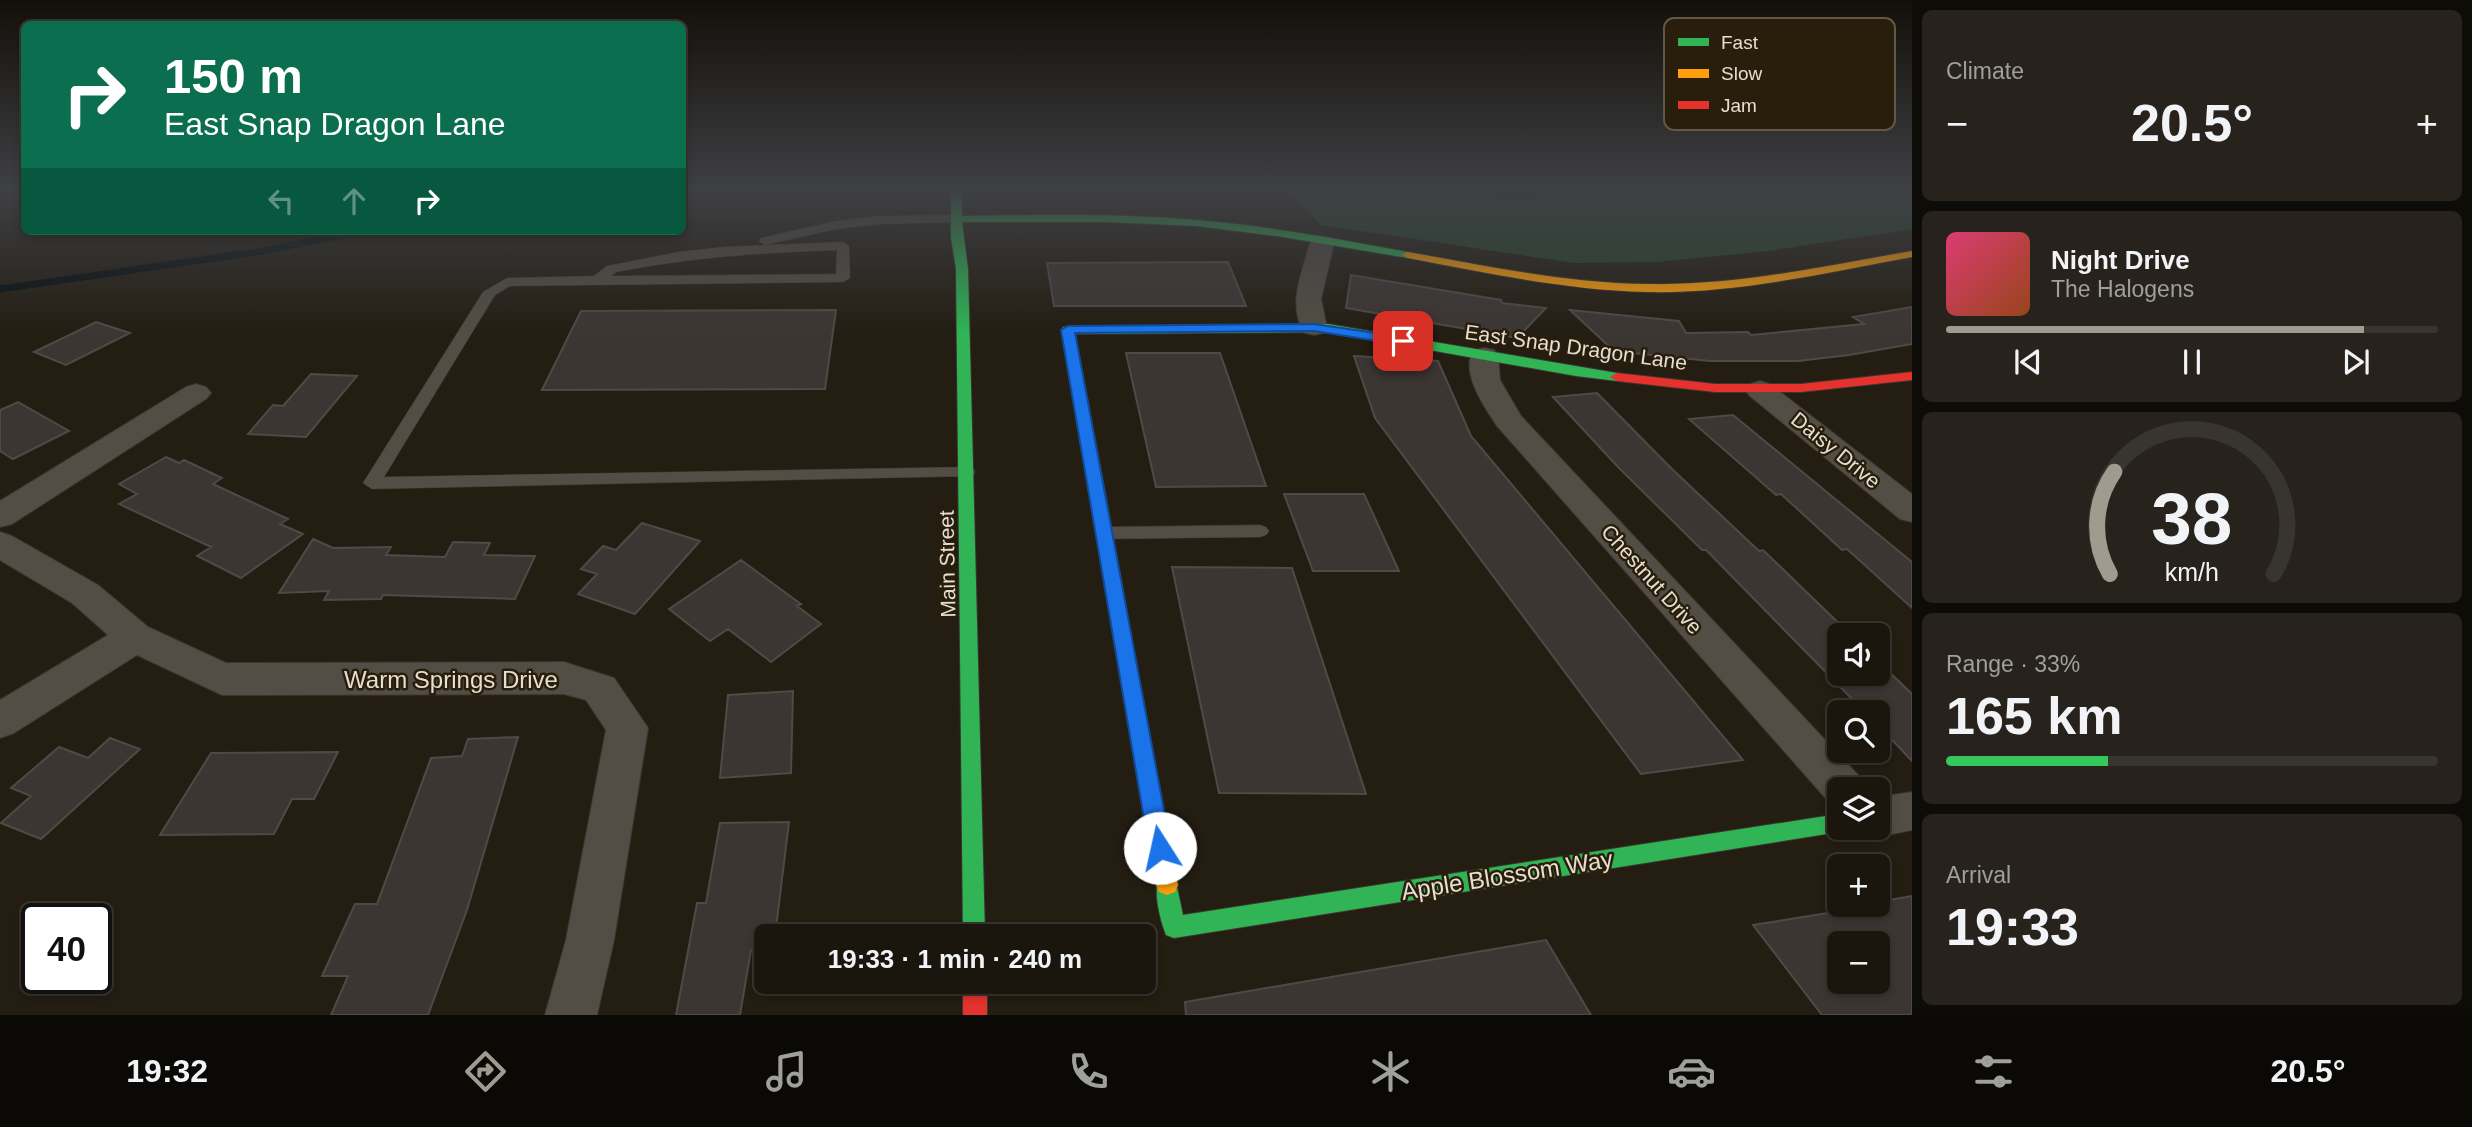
<!DOCTYPE html>
<html lang="en">
<head>
<meta charset="utf-8">
<style>
	body { margin:0; font-family:Helvetica,sans-serif; background:#27231c; color:#f1f3f6; height:100vh; display:flex; flex-direction:column; font-size:26px; white-space:nowrap }
	* { box-sizing:border-box; margin:0 }
	p { font-size:23px; color:#9f9f9e }
	.icon { flex:none; width:38px; height:38px; fill:none; stroke:currentColor; stroke-width:2; stroke-linecap:round; stroke-linejoin:round }
	.map { position:relative; flex:1; overflow:hidden }
	.panel { display:flex; flex-direction:column; gap:10px; padding:10px; background:#0e0c08; width:560px }
	.panel>* { flex:none }
	.hud { position:absolute; left:21px; top:21px; width:665px; height:214px; border-radius:10px; box-shadow:0 4px 10px #0003,0 0 0 2px #38352e; background:#0b6e4f; color:#fff; overflow:hidden }
	.tools { position:absolute; left:1827px; top:623px; display:grid; gap:14px }
	.tools a { display:grid; place-items:center; width:63px; height:63px; border-radius:10px; background:#1a160e; box-shadow:0 4px 10px #0003,0 0 0 2px #38352e; font-size:35px }
	.speed { position:absolute; left:21px; top:903px; display:flex; gap:14px; font-size:35px; font-weight:700; text-align:center }
	.speed>* { display:grid; place-content:center; width:91px; height:91px; border-radius:50%; background:#1a160e; box-shadow:0 4px 10px #0003,0 0 0 2px #38352e; line-height:1 }
	.speed .limit { border:4px solid #111; border-radius:10px; background:#fff; color:#111 }
	.pin { position:absolute; display:grid; place-items:center; width:60px; height:60px; color:#fff; margin:-30px; border-radius:14px; box-shadow:0 4px 10px #0006 }
	.me { position:absolute; width:77px; margin:-38px; rotate:350deg; stroke-linejoin:round; filter:drop-shadow(0 0 5px #0008) }
	.turn { display:flex; align-items:center; gap:24px; height:147px; padding:0 28px; font-size:32px }
	.turn .icon { width:91px; height:91px; stroke-width:2.5 }
	.turn b { display:block; font-size:49px; line-height:60px }
	.lanes { display:flex; align-items:center; height:66px; padding:0 28px; background:#0003; justify-content:center; gap:35px; direction:ltr }
	.lanes .off { opacity:.35 }
	.big { font-size:52px; font-weight:700; line-height:1.1 }
	.panel .tile { flex:1; display:flex; flex-direction:column; justify-content:center; gap:10px; min-width:0; padding:0 24px; border-radius:10px; background:#27231c }
	.panel .dial { align-items:center; gap:0 }
	.dial svg { height:182px; overflow:visible; fill:none; stroke:#38352e; stroke-width:7; stroke-linecap:round; text-anchor:middle }
	.dial text { fill:#f1f3f6; stroke:none }
	.song { display:flex; align-items:center; gap:21px }
	.cover { width:84px; height:84px; border-radius:10px; background:linear-gradient(135deg,hsl(340 70% 55%),hsl(20 70% 35%)) }
	.played { height:7px; border-radius:4px; background:linear-gradient(90deg,#a19a8f 85%,#38352e 85%) }
	.keys { display:flex; justify-content:space-around; direction:ltr }
	.heat { display:flex; justify-content:space-between; align-items:center; font-size:38px; direction:ltr }
	.charge { height:10px; border-radius:5px; background:linear-gradient(90deg,#34c759 33%,#38352e 0) }
	.trip { position:absolute; left:754px; top:924px; width:402px; height:70px; border-radius:10px; background:#1a160e; box-shadow:0 4px 10px #0003,0 0 0 2px #38352e; font-weight:700; line-height:70px; text-align:center }
	.tabs { display:flex; height:112px; justify-content:space-around; align-items:center; background:#0a0906; color:#9f9f9e }
	.tabs .icon { width:49px; height:49px }
	.tabs .current { color:#a19a8f }
	.tabs b { font-size:32px; color:#f1f3f6 }
	main { display:flex; flex:1; min-height:0 }
	.map>svg:first-child { display:block }
</style>
</head>
<body>
<main>
<div class="map">
<svg width="1912" height="1015" viewBox="0 0 1912 1015">
	<rect width="100%" height="100%" fill="#231d12"/>
	<path fill="#26432b" d="M1288,192H1912V229L1768,251L1657,262L1574,263L1321,225Z"/>
	<g fill="none" stroke-linecap="round" stroke-linejoin="round">
		<path stroke="#030e10" stroke-width="7" d="M1486,192L1505,196L1585,192
			M0,289L263,251L360,231"/>
	</g>
	<path fill="#3c3633" stroke="#504947" stroke-width="2" fill-rule="evenodd" d="M1228,262L1246,306H1054L1047,263Z
		M1351,275L1501,300L1502,303L1546,308L1517,338L1346,308Z
		M1912,307V344L1849,355L1798,361H1710L1614,351L1570,310L1679,321L1686,333L1748,332L1751,335L1864,324L1853,317Z
		M836,310L825,389L542,390L581,311Z
		M96,322L130,333L66,365L34,352Z
		M1126,353H1220L1266,486L1156,487Z
		M1354,356L1438,361L1471,436L1743,760L1641,774L1375,418Z
		M311,374L357,376L306,437L248,434L273,405L283,406Z
		M1597,393L1671,468L1759,551L1763,550L1851,635H1839V674H1878V661L1912,694V761L1878,725V712H1865L1852,699L1706,550H1702L1618,467L1553,397Z
		M18,402L69,431L13,459L0,451V410Z
		M1733,415L1912,562V608L1847,549L1842,550L1781,494L1776,495L1689,419Z
		M166,457L179,463L184,460L222,478L213,484L288,519L280,524L303,534L241,578L197,556L211,547L119,504L137,494L119,484Z
		M1284,494H1364L1399,571H1313Z
		M642,523L700,541L635,614L578,594L597,574L581,569L603,546L616,550Z
		M313,539L333,548L391,547L386,555L445,557L453,542L490,543L484,555L535,556L515,599L383,595L381,599L324,600L329,591L279,593Z
		M741,560L801,604L797,606L821,624L771,662L728,629L710,641L669,609Z
		M1172,567L1292,568L1366,794L1219,793Z
		M793,691L791,773L720,778L728,695Z
		M518,737L467,910L428,1015H331L348,976H322L355,904H377L431,758L462,756L468,739Z
		M110,738L140,749L41,839L1,823L31,796L11,788L59,747L88,758Z
		M338,752L314,799H292L274,834L160,835L211,753Z
		M789,822L775,936H766V949L751,950L740,1015H676L697,903H706L720,823Z
		M1912,896V1015H1822L1753,925L1878,905V902ZM1839,943H1878V982H1839Z
		M1546,940L1591,1015H1186L1185,1002Z"/>
	<g fill="none" stroke-linecap="round" stroke-linejoin="round">
		<defs>
			<path id="lane" d="M956,215L960,216V222L879,224L836,229L765,245L759,241L761,238L836,221L879,216Z
				M843,242L849,246L850,278L843,282L510,286L495,295L384,477L967,467L973,468L975,472L973,476L372,489L363,483L483,292L507,278L594,276L607,266L678,252L723,247ZM837,250L836,274L611,276L616,272C693,257 759,253 837,250Z
				M1260,525L1266,527L1269,531L1266,535L1260,537L1104,539L1098,537L1095,533L1098,529L1104,527Z"/>
			<path id="street" d="M1322,236L1330,238L1334,243L1321,299L1327,327L1323,333L1314,335L1305,333C1286,306 1303,271 1310,243L1314,238Z
				M1484,348L1494,350L1498,356L1500,380L1521,416L1859,776L1865,789H1839V806L1829,802L1497,426C1485,408 1459,371 1474,350Z
				M1760,381L1770,384L1912,494V522L1900,519L1750,396L1745,390L1750,384Z
				M196,384L206,387L211,393L206,399L12,524L0,527V501L186,387Z
				M0,532L12,536L98,585L148,627L226,663L564,662L614,678L648,728L614,940L597,1015H545L566,940L606,730L586,700L564,694L222,695L137,655L14,733L0,738V700L108,635L72,603L0,560Z
				M1912,792V830L1878,837L1862,831L1861,828H1878V797Z"/>
			<path id="fast" d="M951,192H961L962,216C1040,215 1119,213 1197,220C1268,226 1338,239 1408,252L1414,255L1408,258L1277,236L1197,226L1106,222H962L968,269L985,936H963L956,269L951,238Z
				M1328,324L1617,373L1624,377L1617,381L1576,376L1328,332L1075,334L1107,503L1099,508L1093,507L1062,330L1063,327Z
				M1839,814V828H1847L1839,832L1174,938L1166,935C1160,920 1153,892 1159,878L1167,875L1175,878L1183,915Z"/>
			<path id="slow" d="M1912,251V257C1824,273 1736,294 1647,292C1566,290 1487,273 1408,258L1402,255L1408,252C1487,266 1566,283 1647,284C1736,286 1824,266 1912,251Z
				M1126,651L1132,653L1135,658L1178,885L1175,892L1167,895L1159,892L1156,885L1117,658L1120,653Z"/>
			<path id="jam" d="M1912,372V380L1801,392H1715L1617,381L1610,377L1617,373L1715,384H1801Z
				M1099,498L1107,503L1135,658L1132,663L1126,665L1120,663L1117,658L1091,503Z
				M963,982H987V1015H963Z"/>
		</defs>
		<use href="#lane" stroke="#3b362f" stroke-width="1"/>
		<use href="#street" stroke="#3b362f" stroke-width="2"/>
		<use href="#fast" stroke="#3b362f" stroke-width="2"/>
		<use href="#slow" stroke="#3b362f" stroke-width="2"/>
		<use href="#jam" stroke="#3b362f" stroke-width="2"/>
		<use href="#lane" fill="#524e45" fill-rule="evenodd"/>
		<use href="#street" fill="#524e45" fill-rule="evenodd"/>
		<use href="#fast" fill="#30b455" fill-rule="evenodd"/>
		<use href="#slow" fill="#ff9f0a" fill-rule="evenodd"/>
		<use href="#jam" fill="#e5322d" fill-rule="evenodd"/>
	</g>
	<linearGradient id="sky" x2="0" y2="1"><stop stop-color="#13100a"/><stop offset="0.57" stop-color="#3f4044"/><stop offset="1" stop-color="#3f4044" stop-opacity="0"/></linearGradient>
	<rect width="1912" height="334" fill="url(#sky)"/>
	<path fill="#1a73e8" stroke="#114b97" stroke-width="2" d="M1314,324L1403,337L1410,341L1403,345L1314,331L1075,333L1171,848L1168,855L1160,858L1152,855L1149,848L1061,330L1068,326Z"/>
	<g text-anchor="middle" dominant-baseline="central" stroke-width="5" stroke-linejoin="round" paint-order="stroke">
		<g font-size="21" fill="#e5ded2" stroke="#291e0c">
			<text transform="translate(1576 347) rotate(8)">East Snap Dragon Lane</text>
			<text transform="translate(1836 450) rotate(39)">Daisy Drive</text>
			<text transform="translate(947 564) rotate(-91)">Main Street</text>
			<text transform="translate(1652 579) rotate(48)">Chestnut Drive</text>
		</g>
		<g font-size="24" fill="#e5ded2" stroke="#291e0c">
			<text x="451" y="679">Warm Springs Drive</text>
			<text transform="translate(1507 875) rotate(-9)">Apple Blossom Way</text>
		</g>
	</g>
	<rect x="1664" y="18" width="231" height="112" rx="10" fill="#291e0c" stroke="#615847" stroke-width="2"/>
	<rect x="1678" y="38" width="31" height="8" fill="#30b455"/>
	<rect x="1678" y="69" width="31" height="9" fill="#ff9f0a"/>
	<rect x="1678" y="101" width="31" height="8" fill="#e5322d"/>
	<g font-size="19" fill="#e5ded2">
		<text x="1721" y="49">Fast</text>
		<text x="1721" y="80">Slow</text>
		<text x="1721" y="112">Jam</text>
	</g>
</svg>
<div class="tools">
<a><svg class="icon" aria-label="sound" viewBox="0 0 24 24"><path d="M4 9h4l5-4v14l-5-4H4zM17 9q2 3 0 6"/></svg></a>
<a><svg class="icon" aria-label="search" viewBox="0 0 24 24"><circle cx="10" cy="10" r="6"/><path d="M15 15l6 6"/></svg></a>
<a><svg class="icon" aria-label="layers" viewBox="0 0 24 24"><path d="M12 4l9 5-9 5-9-5zM3 14l9 5 9-5"/></svg></a>
<a>+</a>
<a>−</a>
</div>
<div class="speed"><div class="limit">40</div></div>
<div class="pin" style="left:1403px;top:341px;background:#d93025"><svg class="icon" aria-label="arrive" viewBox="0 0 24 24"><path d="M6 21V4h12l-3 4 3 4H6"/></svg></div>
<svg class="me" style="left:1160px;top:848px" viewBox="-20 -20 40 40"><circle r="19" fill="#fff"/><path d="M0-13L10 11 0 6-10 11z" fill="#1a73e8"/></svg>
<div class="trip">19:33 · 1 min · 240 m</div>
<div class="hud">
<div class="turn"><svg class="icon" aria-label="right" viewBox="0 0 24 24"><path d="M7 20v-9h11M14 6l5 5-5 5"/></svg><div><b>150 m</b>East Snap Dragon Lane</div></div>
<div class="lanes"><svg class="icon off" aria-label="left" viewBox="0 0 24 24"><path d="M17 20v-9H6M10 6l-5 5 5 5"/></svg><svg class="icon off" aria-label="ahead" viewBox="0 0 24 24"><path d="M12 20V5M6 11l6-6 6 6"/></svg><svg class="icon" aria-label="right" viewBox="0 0 24 24"><path d="M7 20v-9h11M14 6l5 5-5 5"/></svg></div>
</div>
</div>
<section class="panel">
<div class="tile"><p>Climate</p>
<div class="heat"><a>−</a><b class="big">20.5°</b><a>+</a></div>
</div>
<div class="tile">
<div class="song"><i class="cover"></i><div><b>Night Drive</b><p>The Halogens</p></div></div>
<div class="played"></div>
<div class="keys"><svg class="icon" aria-label="previous" viewBox="0 0 24 24"><path d="M18 5L8 12l10 7zM5 5v14"/></svg><svg class="icon" aria-label="pause" viewBox="0 0 24 24"><path d="M8 5v14M16 5v14"/></svg><svg class="icon" aria-label="next" viewBox="0 0 24 24"><path d="M6 5l10 7-10 7zM19 5v14"/></svg></div>
</div>
<div class="tile dial"><svg viewBox="0 0 100 80">
<path d="M14 69A42 42 0 1 1 86 69"/>
<path d="M14 69A42 42 0 0 1 16 24" stroke="#a19a8f"/>
<text x="50" y="56" font-size="32" font-weight="700">38</text>
<text x="50" y="72" font-size="11">km/h</text>
</svg></div>
<div class="tile"><p>Range · 33%</p><b class="big">165 km</b><div class="charge"></div></div>
<div class="tile"><p>Arrival</p><b class="big">19:33</b></div>
</section>
</main>
<nav class="tabs">
<b>19:32</b>
<svg class="icon current" aria-label="directions" viewBox="0 0 24 24"><path d="M12 3l9 9-9 9-9-9zM9 14v-3h6M13 9l2 2-2 2"/></svg>
<svg class="icon" aria-label="music" viewBox="0 0 24 24"><path d="M9 18V5l10-2v13"/><circle cx="6" cy="18" r="3"/><circle cx="16" cy="16" r="3"/></svg>
<svg class="icon" aria-label="phone" viewBox="0 0 24 24"><path d="M5 4h4l2 5-3 2q2 4 5 5l2-3 5 2v4C11 20 4 13 5 4z"/></svg>
<svg class="icon" aria-label="climate" viewBox="0 0 24 24"><path d="M12 3v18M4 7l16 10M4 17L20 7"/></svg>
<svg class="icon" aria-label="car" viewBox="0 0 24 24"><path d="M5 17H2v-5l4-1 3-4h7l3 4 3 1v5h-3M9 17h6M6 11h13"/><circle cx="7" cy="17" r="2"/><circle cx="17" cy="17" r="2"/></svg>
<svg class="icon" aria-label="filters" viewBox="0 0 24 24"><path d="M4 7h16M4 17h16"/><circle cx="9" cy="7" r="2"/><circle cx="15" cy="17" r="2"/></svg>
<b>20.5°</b>
</nav>
</body>
</html>
